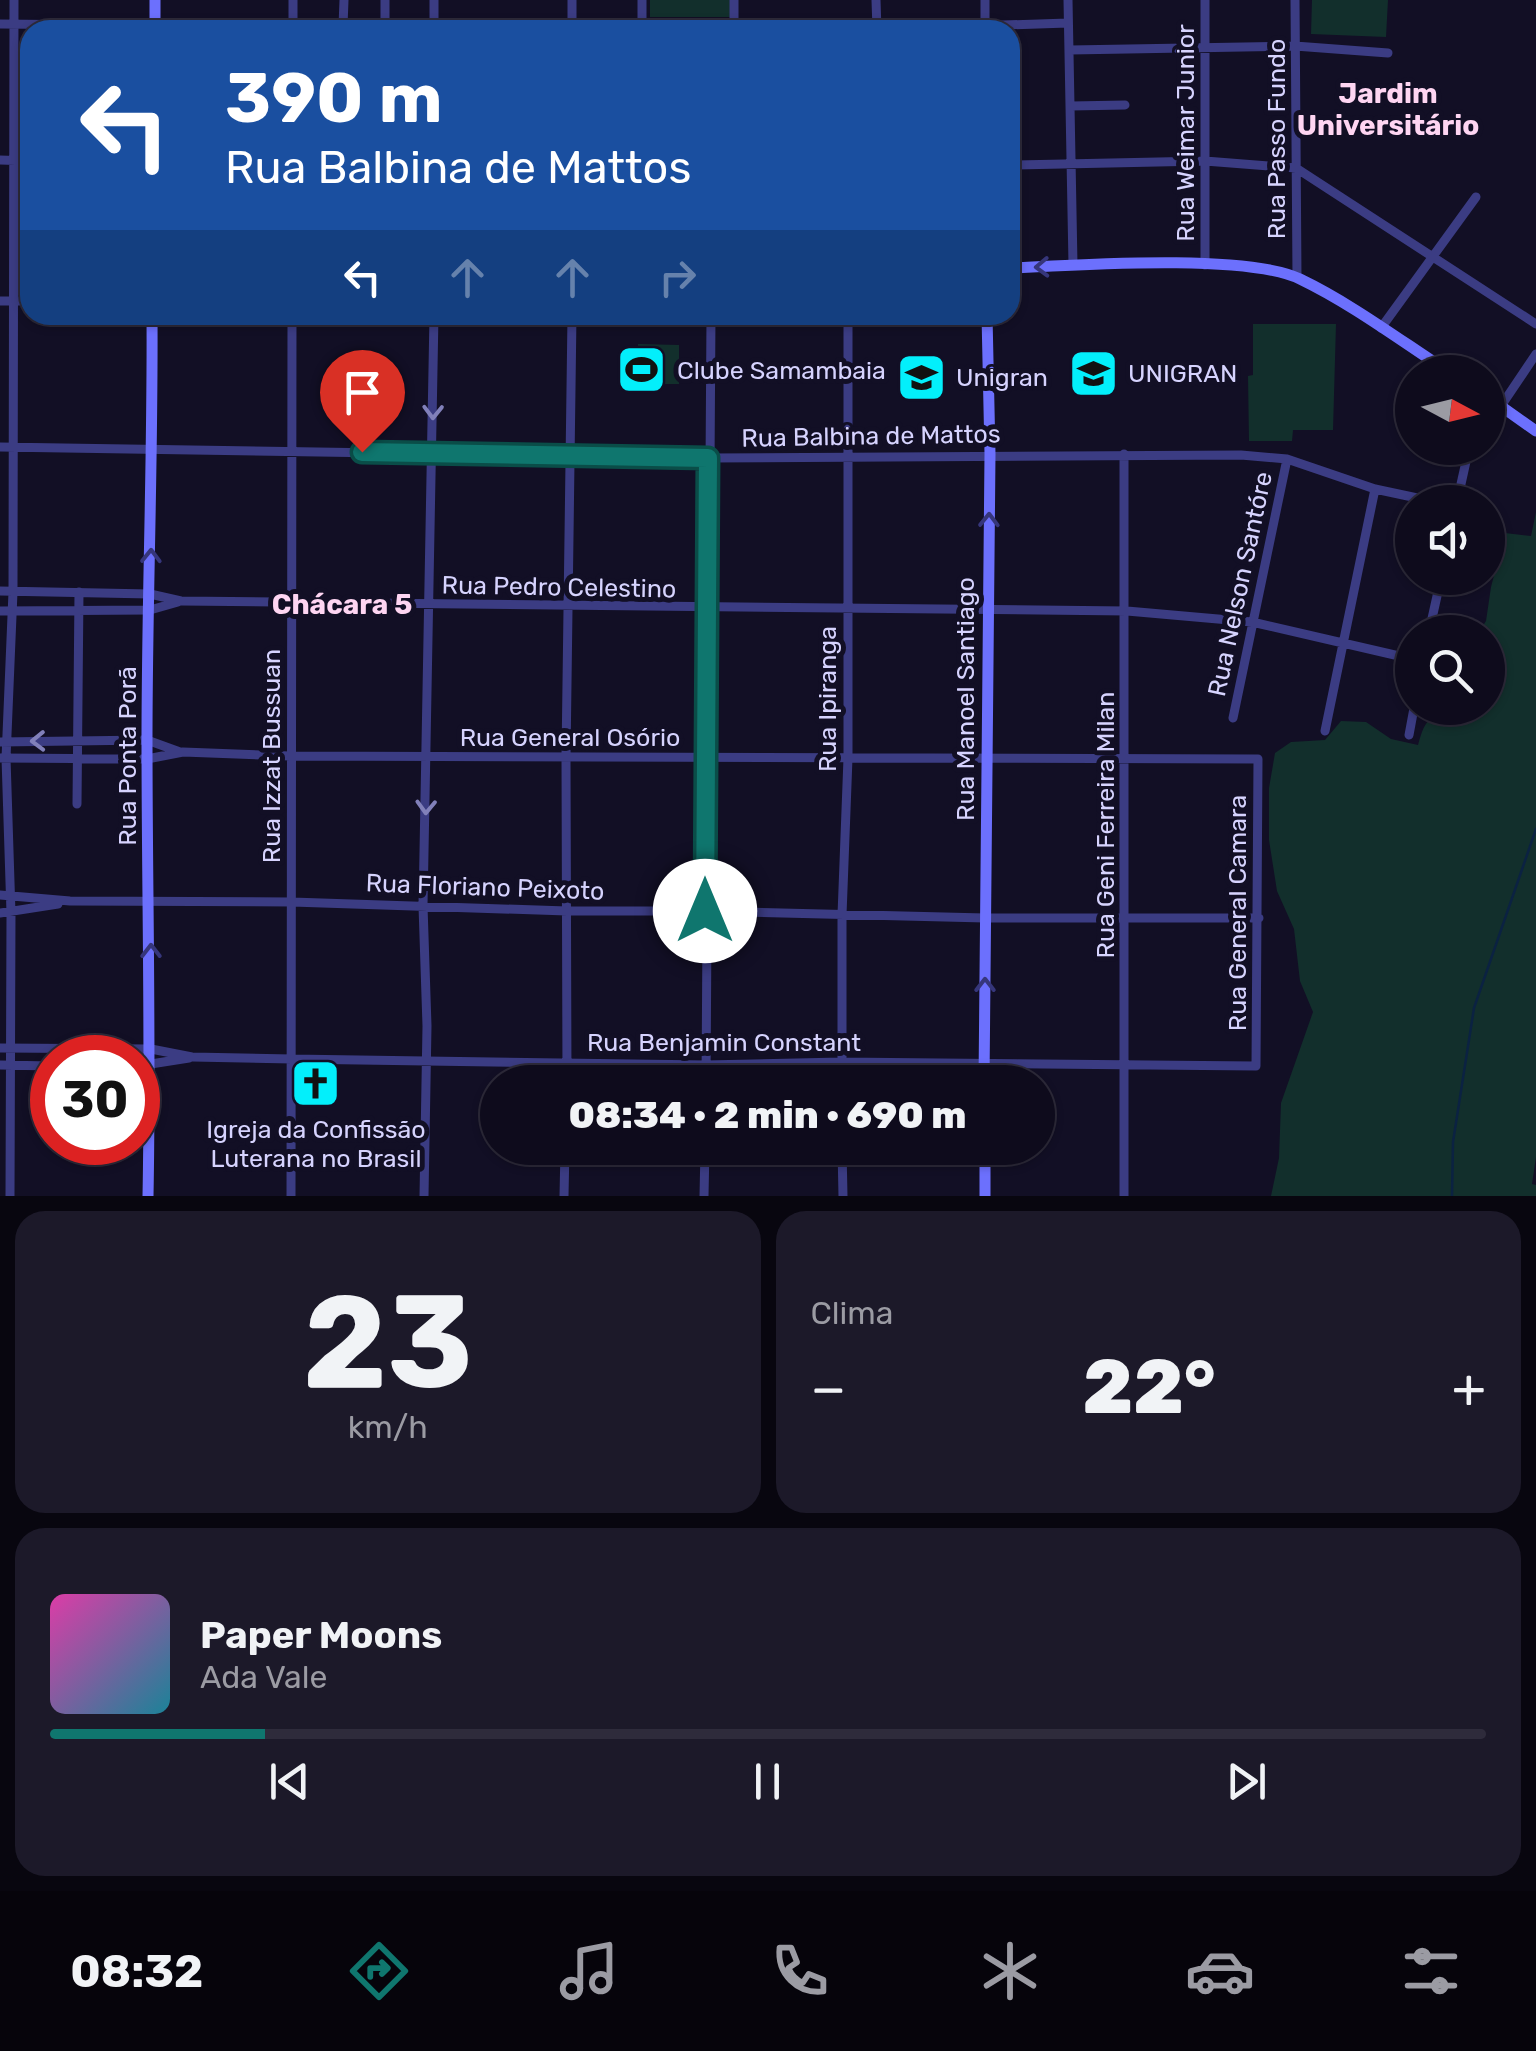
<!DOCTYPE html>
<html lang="pt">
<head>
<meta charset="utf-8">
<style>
	body { margin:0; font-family:Rubik,sans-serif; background:#1c1929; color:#f1f3f6; height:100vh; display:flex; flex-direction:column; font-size:38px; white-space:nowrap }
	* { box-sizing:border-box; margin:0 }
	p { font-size:32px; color:#9b9ba3 }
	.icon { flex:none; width:55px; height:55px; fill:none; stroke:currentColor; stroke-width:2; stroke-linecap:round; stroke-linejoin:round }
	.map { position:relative; height:1196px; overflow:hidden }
	.details { display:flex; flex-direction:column; gap:15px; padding:15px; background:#08060f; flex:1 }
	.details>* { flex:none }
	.guide { position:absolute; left:20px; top:20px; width:1000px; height:305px; border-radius:30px; box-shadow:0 2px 8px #0004,0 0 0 2px #2e2b3b; background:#1a4fa0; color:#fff; overflow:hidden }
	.needle { width:65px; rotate:97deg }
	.buttons { position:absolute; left:1395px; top:355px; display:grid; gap:20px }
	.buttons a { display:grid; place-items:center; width:110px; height:110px; border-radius:50%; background:#0e0b1c; box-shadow:0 2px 8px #0004,0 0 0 2px #2e2b3b; font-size:50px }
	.speed { position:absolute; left:30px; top:1035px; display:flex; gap:20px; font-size:50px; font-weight:700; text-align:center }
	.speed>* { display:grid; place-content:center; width:130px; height:130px; border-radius:50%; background:#0e0b1c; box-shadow:0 2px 8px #0004,0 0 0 2px #2e2b3b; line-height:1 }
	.speed .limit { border:15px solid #d22; background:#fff; color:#111 }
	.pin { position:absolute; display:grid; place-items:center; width:85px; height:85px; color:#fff; margin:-102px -42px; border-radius:50% 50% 50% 0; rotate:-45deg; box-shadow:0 0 10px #0007 }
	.pin .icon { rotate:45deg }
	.me { position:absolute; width:110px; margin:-55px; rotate:0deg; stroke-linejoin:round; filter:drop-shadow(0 0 8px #0008) }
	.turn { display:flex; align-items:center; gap:35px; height:210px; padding:0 40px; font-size:45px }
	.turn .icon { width:130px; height:130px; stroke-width:2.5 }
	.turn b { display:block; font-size:70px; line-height:85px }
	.lanes { display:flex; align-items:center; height:95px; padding:0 40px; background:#0003; justify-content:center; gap:50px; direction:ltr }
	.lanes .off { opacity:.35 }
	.big { font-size:75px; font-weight:800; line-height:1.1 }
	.details .widget { flex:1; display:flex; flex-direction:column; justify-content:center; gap:15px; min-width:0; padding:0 35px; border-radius:30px; background:#1c1929 }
	.details .dial { align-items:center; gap:0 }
	.dial b { font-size:130px; line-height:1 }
	.song { display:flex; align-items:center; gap:30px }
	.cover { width:120px; height:120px; border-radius:15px; background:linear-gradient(135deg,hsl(320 70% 55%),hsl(190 70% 35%)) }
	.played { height:10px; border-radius:5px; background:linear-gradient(90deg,#0f766e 15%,#2e2b3b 15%) }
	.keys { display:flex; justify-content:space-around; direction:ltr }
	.heat { display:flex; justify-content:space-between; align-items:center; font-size:55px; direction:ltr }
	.details .tiles { flex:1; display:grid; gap:15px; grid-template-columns:1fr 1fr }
	.widget:last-child { grid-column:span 2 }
	.trip { position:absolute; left:480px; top:1065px; width:575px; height:100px; border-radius:50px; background:#0e0b1c; box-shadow:0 2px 8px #0004,0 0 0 2px #2e2b3b; font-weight:800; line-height:100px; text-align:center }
	.menu { display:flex; height:160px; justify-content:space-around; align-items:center; background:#06040b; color:#9b9ba3 }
	.menu .icon { width:70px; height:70px }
	.menu .current { color:#0f766e }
	.menu b { font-size:45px; color:#f1f3f6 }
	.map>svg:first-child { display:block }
</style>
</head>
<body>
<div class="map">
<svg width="1536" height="1196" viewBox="0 0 1536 1196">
	<rect width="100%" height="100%" fill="#120f25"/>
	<path fill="#122f2c" d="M650,0H730L731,17H650Z
		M1312,0H1388L1386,37L1311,34Z
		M1253,324H1336L1333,430H1293L1292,441H1249L1248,376L1253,375Z
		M638,344L679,345V384H638Z
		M1536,512V1157L1532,1184L1536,1185V1196H1271L1279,1158L1281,1103L1313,1012L1300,981L1294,929L1277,891L1269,840V788L1275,753L1291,742L1325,740L1341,721L1366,722L1391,739L1418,745C1426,716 1430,715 1460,713L1461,708H1488V632H1479L1486,621L1491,587L1505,533L1531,536Z"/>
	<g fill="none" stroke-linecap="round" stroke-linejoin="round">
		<path stroke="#0b2242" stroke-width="2.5" d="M1452,1196L1453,1142L1474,1008L1536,829"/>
		<path stroke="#3b3c83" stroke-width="9" d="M293,0V30
			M734,0V30
			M876,0L877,30
			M985,0V27
			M1068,0L1073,265
			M1205,0V265
			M1295,0L1297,277
			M0,24L634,30
			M343,26L344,0
			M385,26V0
			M434,27V0
			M572,30V0
			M642,30V0
			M848,30L1068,23
			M1070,50L1295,46L1388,53
			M1071,106L1125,105
			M0,160L30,161
			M1010,165L1205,161L1296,168L1536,324
			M0,301H30
			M1381,328L1476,197
			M1501,406L1536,354
			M0,447L708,458L1241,455L1287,459L1375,489L1436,502
			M1457,502L1469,448
			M0,591L150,594L181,601L1127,611L1252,622L1412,659
			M0,611L150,610L178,602
			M1429,632L1441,578
			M1233,718L1287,459
			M1325,731L1375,489
			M1409,735L1414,708
			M0,742L147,740L180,752
			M0,758L147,759L183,752L290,756L1258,759L1256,1066L841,1062L706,1065L292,1059L192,1057L151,1049L0,1048
			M77,804L79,592
			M0,895L70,901L292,902L567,911H705L985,918H1259
			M0,913L58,904
			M0,1065L52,1066
			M138,1066L189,1058
			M567,1082L566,757L572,315
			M706,1082L711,315
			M842,1082V915L848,758V315
			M842,1148L843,1196
			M10,1196L11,913L6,758L13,592L14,0
			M291,1196L292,315
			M424,1196L427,1026L423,906L434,315
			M564,1196L565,1148
			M704,1196L705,1148
			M1124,1196V454"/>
		<path stroke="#6c70fd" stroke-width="11" d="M155,0V30
			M1010,268C1075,265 1246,253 1300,279C1352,304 1401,341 1449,372
			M1488,397L1536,431
			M984,1082L990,454L987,315
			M985,1148V1196
			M148,1196C151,1044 147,892 147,740C147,599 153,457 152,315"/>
	</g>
	<defs><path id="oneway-chevron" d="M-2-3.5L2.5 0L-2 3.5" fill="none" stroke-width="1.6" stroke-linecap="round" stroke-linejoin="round" transform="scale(2.5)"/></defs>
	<g stroke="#36367b">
		<use href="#oneway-chevron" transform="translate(1042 267) rotate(178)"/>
		<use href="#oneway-chevron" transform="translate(989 520) rotate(-89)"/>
		<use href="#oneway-chevron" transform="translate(151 556) rotate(-89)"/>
		<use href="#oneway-chevron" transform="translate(151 951) rotate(-90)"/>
		<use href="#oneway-chevron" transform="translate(985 985) rotate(-90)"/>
	</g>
	<g stroke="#8180ba">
		<use href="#oneway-chevron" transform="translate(433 412) rotate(91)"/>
		<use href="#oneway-chevron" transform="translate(38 741) rotate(179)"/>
		<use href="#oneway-chevron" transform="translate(426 807) rotate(92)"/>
	</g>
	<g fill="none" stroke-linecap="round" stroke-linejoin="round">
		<defs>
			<path id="route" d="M362,452L708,458L705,911"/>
		</defs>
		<use href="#route" stroke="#0a4d48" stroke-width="25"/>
		<use href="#route" stroke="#0f766e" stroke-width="18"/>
	</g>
	<defs>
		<symbol id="stadium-square" viewBox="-11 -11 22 22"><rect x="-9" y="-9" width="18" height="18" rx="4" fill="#03effb" stroke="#120f25"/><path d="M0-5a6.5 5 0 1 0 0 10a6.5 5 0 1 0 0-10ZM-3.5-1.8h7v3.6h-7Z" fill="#111"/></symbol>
		<symbol id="university-square" viewBox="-11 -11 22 22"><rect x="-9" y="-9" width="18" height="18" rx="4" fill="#03effb" stroke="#120f25"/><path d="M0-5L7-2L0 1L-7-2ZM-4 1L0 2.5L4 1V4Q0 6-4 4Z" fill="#111"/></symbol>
		<symbol id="church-square" viewBox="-11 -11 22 22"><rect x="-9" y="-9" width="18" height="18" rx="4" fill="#03effb" stroke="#120f25"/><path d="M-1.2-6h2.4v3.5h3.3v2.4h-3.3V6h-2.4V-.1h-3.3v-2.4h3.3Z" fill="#111"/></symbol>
	</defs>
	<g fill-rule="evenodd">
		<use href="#stadium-square" x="614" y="342" width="55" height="55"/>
		<use href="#university-square" x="1066" y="346" width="55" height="55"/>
		<use href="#university-square" x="894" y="350" width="55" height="55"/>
		<use href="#church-square" x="288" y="1056" width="55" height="55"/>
	</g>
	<g text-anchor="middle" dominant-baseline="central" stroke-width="10" stroke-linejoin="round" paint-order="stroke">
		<g font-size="25" fill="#d6d3fe" stroke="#120f25">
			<text transform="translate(1185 133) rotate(-90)">Rua Weimar Junior</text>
			<text transform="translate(1276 139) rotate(-90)">Rua Passo Fundo</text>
			<text transform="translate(871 436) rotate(-1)">Rua Balbina de Mattos</text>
			<text transform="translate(1240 584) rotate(-78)">Rua Nelson Santóre</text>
			<text transform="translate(559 587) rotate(1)">Rua Pedro Celestino</text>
			<text transform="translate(827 699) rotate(-90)">Rua Ipiranga</text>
			<text transform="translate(965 699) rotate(-90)">Rua Manoel Santiago</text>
			<text x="570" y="737">Rua General Osório</text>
			<text transform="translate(127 756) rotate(-90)">Rua Ponta Porã</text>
			<text transform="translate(271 756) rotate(-90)">Rua Izzat Bussuan</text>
			<text transform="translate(1105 825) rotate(-90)">Rua Geni Ferreira Milan</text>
			<text transform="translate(485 887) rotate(2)">Rua Floriano Peixoto</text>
			<text transform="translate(1237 913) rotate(-90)">Rua General Camara</text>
			<text x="724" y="1042">Rua Benjamin Constant</text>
		</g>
		<g font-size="25" fill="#d6d3fe" stroke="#120f25" text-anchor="start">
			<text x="677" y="370">Clube Samambaia</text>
			<text x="1128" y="373">UNIGRAN</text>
			<text x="956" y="377">Unigran</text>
			<text x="316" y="1129" text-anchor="middle">Igreja da Confissão<tspan x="316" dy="29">Luterana no Brasil</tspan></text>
		</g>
		<g font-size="28" font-weight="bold" fill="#fed5f2" stroke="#120f25">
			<text x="1388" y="93">Jardim<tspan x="1388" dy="32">Universitário</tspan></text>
			<text x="342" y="604">Chácara 5</text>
		</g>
	</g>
</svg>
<div class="buttons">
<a><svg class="needle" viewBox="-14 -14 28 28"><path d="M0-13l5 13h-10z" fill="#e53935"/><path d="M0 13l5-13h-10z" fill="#9b9ba3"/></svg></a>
<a><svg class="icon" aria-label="sound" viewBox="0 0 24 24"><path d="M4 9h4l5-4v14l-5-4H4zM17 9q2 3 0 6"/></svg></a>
<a><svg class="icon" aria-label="search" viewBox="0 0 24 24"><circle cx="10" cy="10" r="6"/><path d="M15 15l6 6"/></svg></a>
</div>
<div class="speed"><div class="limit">30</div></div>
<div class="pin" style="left:362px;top:452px;background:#d93025"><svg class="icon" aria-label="arrive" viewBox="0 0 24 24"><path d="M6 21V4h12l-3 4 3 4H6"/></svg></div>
<svg class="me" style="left:705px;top:911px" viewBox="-20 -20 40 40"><circle r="19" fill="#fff"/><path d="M0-13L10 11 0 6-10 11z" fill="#0f766e"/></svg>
<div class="trip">08:34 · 2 min · 690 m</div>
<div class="guide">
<div class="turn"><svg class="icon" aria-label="left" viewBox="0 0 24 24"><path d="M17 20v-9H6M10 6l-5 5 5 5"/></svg><div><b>390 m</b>Rua Balbina de Mattos</div></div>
<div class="lanes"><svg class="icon" aria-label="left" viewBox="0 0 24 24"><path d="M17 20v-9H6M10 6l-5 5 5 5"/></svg><svg class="icon off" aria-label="ahead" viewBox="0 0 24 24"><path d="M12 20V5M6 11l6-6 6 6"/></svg><svg class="icon off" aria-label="ahead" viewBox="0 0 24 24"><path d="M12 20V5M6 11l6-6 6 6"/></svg><svg class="icon off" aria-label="right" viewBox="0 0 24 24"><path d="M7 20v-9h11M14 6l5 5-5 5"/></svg></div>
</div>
</div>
<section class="details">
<div class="tiles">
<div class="widget dial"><b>23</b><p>km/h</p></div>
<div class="widget"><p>Clima</p>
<div class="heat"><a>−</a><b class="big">22°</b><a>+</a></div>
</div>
<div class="widget">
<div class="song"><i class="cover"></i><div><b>Paper Moons</b><p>Ada Vale</p></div></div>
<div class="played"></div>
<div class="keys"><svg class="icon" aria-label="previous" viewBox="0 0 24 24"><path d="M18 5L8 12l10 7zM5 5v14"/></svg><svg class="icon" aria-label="pause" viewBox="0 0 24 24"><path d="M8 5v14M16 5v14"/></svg><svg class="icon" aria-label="next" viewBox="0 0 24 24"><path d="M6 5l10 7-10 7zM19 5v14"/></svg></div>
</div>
</div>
</section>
<nav class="menu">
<b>08:32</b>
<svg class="icon current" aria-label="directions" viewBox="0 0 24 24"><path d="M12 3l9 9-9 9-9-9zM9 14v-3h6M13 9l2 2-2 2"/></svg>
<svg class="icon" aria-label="music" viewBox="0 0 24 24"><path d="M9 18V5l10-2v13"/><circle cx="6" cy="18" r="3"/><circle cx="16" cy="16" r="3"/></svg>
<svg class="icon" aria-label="phone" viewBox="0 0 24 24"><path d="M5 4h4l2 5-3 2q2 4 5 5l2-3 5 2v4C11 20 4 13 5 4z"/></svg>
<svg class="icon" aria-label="climate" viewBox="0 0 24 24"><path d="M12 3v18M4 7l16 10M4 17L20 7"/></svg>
<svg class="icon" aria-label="car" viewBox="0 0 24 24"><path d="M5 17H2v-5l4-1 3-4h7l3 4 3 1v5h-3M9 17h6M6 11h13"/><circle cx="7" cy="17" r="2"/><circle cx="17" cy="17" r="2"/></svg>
<svg class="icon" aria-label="filters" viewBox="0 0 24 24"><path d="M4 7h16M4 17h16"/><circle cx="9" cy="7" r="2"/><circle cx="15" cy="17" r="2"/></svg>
</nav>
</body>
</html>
